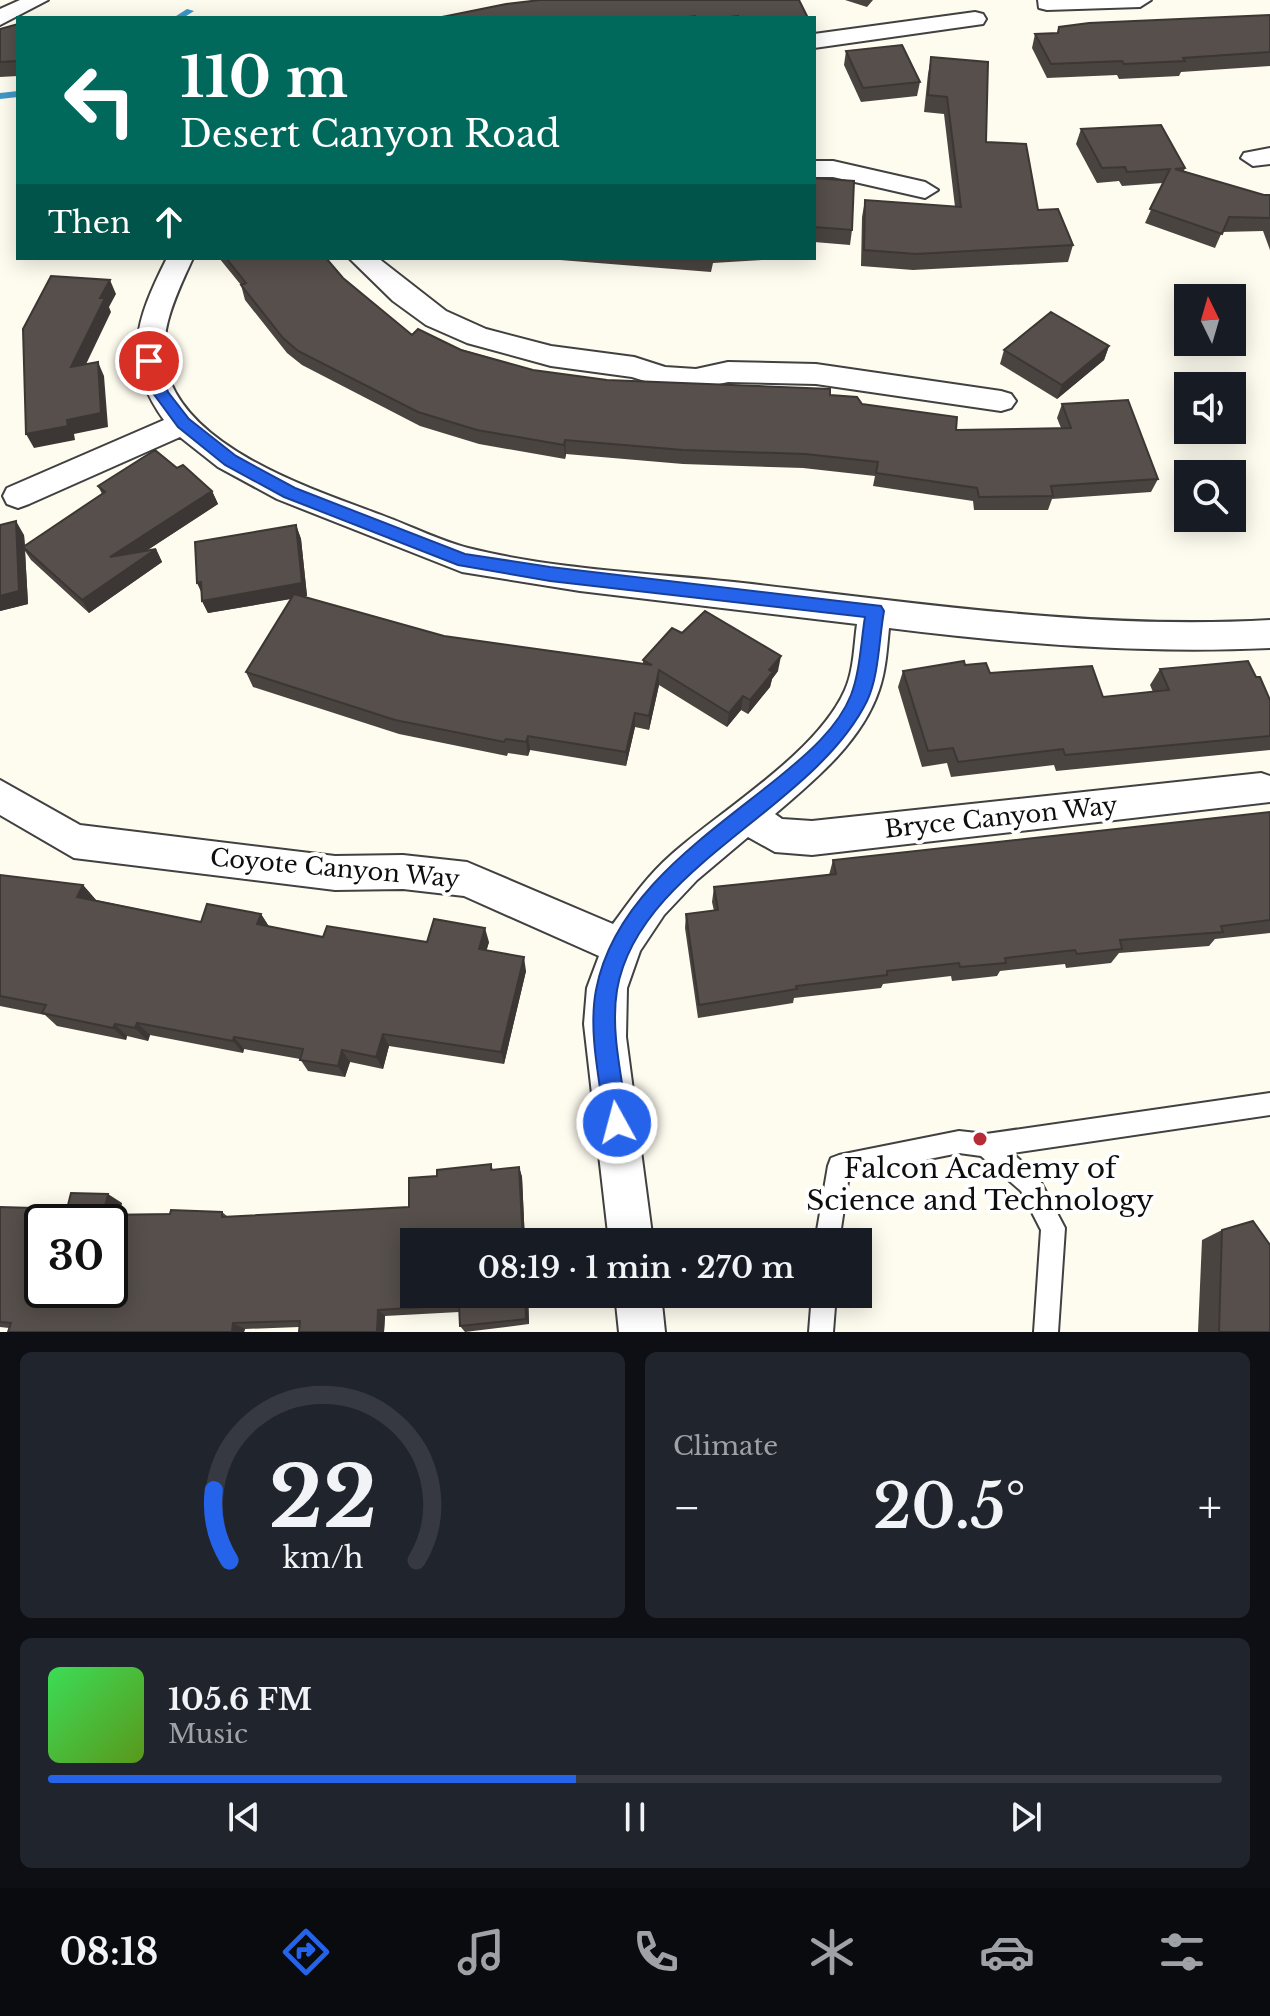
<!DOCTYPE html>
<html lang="en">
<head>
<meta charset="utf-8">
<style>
	body { margin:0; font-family:"Libre Baskerville",serif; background:#20242c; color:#f1f3f6; height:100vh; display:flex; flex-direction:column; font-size:30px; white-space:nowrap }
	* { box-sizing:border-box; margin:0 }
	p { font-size:26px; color:#9ea1a6 }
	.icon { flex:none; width:44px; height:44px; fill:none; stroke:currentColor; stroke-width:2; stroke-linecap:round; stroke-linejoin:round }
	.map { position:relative; height:1332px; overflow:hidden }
	.side { display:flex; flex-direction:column; gap:20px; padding:20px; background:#0d0f14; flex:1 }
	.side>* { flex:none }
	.top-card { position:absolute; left:16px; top:16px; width:800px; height:244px; border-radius:0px; box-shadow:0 4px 20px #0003; background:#00695c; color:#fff; overflow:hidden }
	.needle { width:52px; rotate:355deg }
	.controls { position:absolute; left:1174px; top:284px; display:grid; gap:16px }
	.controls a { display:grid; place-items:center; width:72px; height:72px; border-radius:0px; background:#171b24; box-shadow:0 4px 20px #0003; font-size:40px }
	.speed { position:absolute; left:24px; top:1204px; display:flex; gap:16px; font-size:40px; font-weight:700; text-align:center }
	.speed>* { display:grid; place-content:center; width:104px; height:104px; border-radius:50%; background:#171b24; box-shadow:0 4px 20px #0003; line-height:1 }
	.speed .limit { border:4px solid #111; border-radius:12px; background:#fff; color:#111 }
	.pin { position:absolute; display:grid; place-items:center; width:68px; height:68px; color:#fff; margin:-34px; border:4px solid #fff; border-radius:50%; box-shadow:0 2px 8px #0007 }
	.me { position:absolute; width:88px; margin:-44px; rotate:353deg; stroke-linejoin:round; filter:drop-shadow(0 0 6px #0008) }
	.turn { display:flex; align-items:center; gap:28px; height:168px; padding:0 32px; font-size:36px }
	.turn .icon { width:104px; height:104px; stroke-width:2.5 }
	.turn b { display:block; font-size:56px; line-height:68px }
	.then { display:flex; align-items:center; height:76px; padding:0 32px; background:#0003; gap:16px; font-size:30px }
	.big { font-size:60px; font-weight:600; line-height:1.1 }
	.side .widget { flex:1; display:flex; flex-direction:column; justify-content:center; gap:12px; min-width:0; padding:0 28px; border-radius:12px; background:#20242c }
	.side .dial { align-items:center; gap:0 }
	.dial svg { height:208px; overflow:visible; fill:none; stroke:#363941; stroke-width:7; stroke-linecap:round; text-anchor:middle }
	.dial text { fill:#f1f3f6; stroke:none }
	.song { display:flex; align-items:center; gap:24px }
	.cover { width:96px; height:96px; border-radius:12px; background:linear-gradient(135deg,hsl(130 70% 55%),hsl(90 70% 35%)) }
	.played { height:8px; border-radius:4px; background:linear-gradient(90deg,#2563eb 45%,#363941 45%) }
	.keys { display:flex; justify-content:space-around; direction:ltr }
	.heat { display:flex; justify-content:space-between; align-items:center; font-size:44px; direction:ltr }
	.side .tiles { flex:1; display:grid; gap:20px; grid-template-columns:1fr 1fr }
	.widget:last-child { grid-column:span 2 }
	.trip { position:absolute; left:400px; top:1228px; width:472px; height:80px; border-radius:0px; background:#171b24; box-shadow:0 4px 20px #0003; font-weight:600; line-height:80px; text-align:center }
	.dock { display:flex; height:128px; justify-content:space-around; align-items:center; background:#090b0e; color:#9ea1a6 }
	.dock .icon { width:56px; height:56px }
	.dock .current { color:#2563eb }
	.dock b { font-size:36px; color:#f1f3f6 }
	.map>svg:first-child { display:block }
</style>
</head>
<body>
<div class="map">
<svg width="1270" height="1332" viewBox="0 0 1270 1332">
	<rect width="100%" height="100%" fill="#fefbef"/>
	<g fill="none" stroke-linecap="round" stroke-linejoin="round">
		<path fill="#4097c7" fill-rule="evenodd" d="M187,9L194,11L183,18H173Z
			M18,91V97L0,99V93Z"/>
		<defs>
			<path id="service" d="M1270,1093V1115L1012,1153L1037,1175L1065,1228L1058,1332H1034L1041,1230L1021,1191L981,1156L959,1153L849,1175L839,1242H815L828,1166L831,1158L839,1155L959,1131L986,1134Z
				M812,1294H836L833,1332H809Z"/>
			<path id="minor" d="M20,0H48L0,25V9Z
				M1038,0H1151L1140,7L1047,10L1039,8Z
				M975,12L983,14L986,19L983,24L814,48V34Z
				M1270,148V164L1253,166L1241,158L1244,153Z
				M814,161H833L925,182L938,190L925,198L833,177H814Z
				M167,258H193C176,295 153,340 170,381C200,455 321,492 389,518C415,528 441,541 468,548C556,570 652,573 743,583C919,603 1092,630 1270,620V648C1142,654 1017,644 889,628C887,648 886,670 879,690C862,741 815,780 775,814L782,819L812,821L1261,773L1270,776V802L812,855L775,852L748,837L697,880L664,915L640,951L627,988L626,1037L653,1242H609L584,1024L587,988L599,956L464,896L403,889L335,890L74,858L0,815V780L80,825L335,856L403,855L467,862L613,924C631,899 648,875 672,854C723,809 817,753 845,690C854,670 854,645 857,624L580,591L462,572L277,499L218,467L180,437L29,504L18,508L7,504L3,496L7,488L164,420C121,360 136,320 167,258Z
				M349,258H378L446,311L486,329L551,346L634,357L665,367L696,369L728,362L816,364L1001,391L1011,394L1016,401L1011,408L1001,411L816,384L728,382L696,389L664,387L632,377L551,366L467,343L426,325L393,301Z
				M615,1294H661L665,1332H619Z"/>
		</defs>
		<use href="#service" stroke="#414141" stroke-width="4"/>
		<use href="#minor" stroke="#414141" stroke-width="4"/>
		<use href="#service" fill="#fff" fill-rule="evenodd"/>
		<use href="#minor" fill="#fff" fill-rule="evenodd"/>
	</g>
	<path fill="#4a4440" d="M845,0H873L867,7Z
		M1270,15V66L1181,72L1179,76L1119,79L1117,75L1047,78L1032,48L1035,34L1057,33L1059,27Z
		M18,24V76L0,77V29Z
		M846,51L920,82L917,96L861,102L844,65Z
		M931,57L986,142L1038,210L1073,245L1068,262L913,270L861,266L862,217L865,200L955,207L944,114L924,112L928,74Z
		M1081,129L1185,168L1184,171L1264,195H1270V250L1263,231L1222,232L1215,248L1145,223L1163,183L1122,186L1119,181L1097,183L1076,144Z
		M814,178L852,230L850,245L814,242Z
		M219,258H326L343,278L412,335L533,370L607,380L830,395L956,430L1061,428L1057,418L1062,404L1158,479L1151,492L1052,499L1048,510H974L973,501L873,486L875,476L803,468L683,464L566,454L565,459L479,444L420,426L302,365L287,353L245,300L241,285Z
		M535,258H763L762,260L713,263L711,272Z
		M1109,346L1104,360L1057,399L1000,364L1004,350Z
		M177,468L212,491L218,504L146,551L156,549L162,562L89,613L31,560L25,551L28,604L0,611V525L24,535L25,546L102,494L98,486Z
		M296,525L301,539L307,596L304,597L444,636L643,664V660L682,633L778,671L772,679L770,687L748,714L741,710L727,727L659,685L649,730L635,727L626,766L530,750L528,756L508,753L507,756L399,734L253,687L246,672L291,599L208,613L202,601Z
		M965,665L990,673L1103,697L1153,692L1150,685L1160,669L1256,677L1270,700V750L1056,771L1054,765L951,777L947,763L922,767L898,687L903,671Z
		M1270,812V933L1215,939L1209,946L1119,953L1111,963L1066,968L1065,964L1000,971L997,976L952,981L951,976L883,984L881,988L794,998L793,1003L698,1018L685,928L686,914L714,911L712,902L714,887L829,875L833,860Z
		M0,875L83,885L96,900L201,922L261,914L269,927L323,937L427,942H489L486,951L526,971L504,1064L389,1046L383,1069L350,1062L345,1077L308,1071L300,1059L244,1049L243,1053L150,1035L148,1041L127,1036L126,1040L57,1026L45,1015L0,1006Z
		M491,1164L493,1170L519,1167L522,1177L525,1242H414V1294H528L529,1324L465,1332L460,1326L459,1312L385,1316L384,1332H299V1327L245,1329L244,1332H8L9,1328L0,1327V1207L67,1209L122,1203L119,1215L222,1212L228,1217L409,1207L437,1176Z
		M1222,1230L1270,1332H1198L1202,1240Z"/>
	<path fill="#3c3734" d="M110,280L116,294L109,307L111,312L78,381L71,367L100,298Z
		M1109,346L1104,360L1057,399L1062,385Z
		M98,362L104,376L108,427L74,434L75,440L34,448L26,434Z
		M565,440L566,454L565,459L564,445Z
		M212,491L218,504L117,570L110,557Z
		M16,521L24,535L25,549L23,547L25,551L28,604L0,611V596Z
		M296,525L301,539L307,596L208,613L202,601Z
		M156,549L162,562L89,613L82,600Z
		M201,582L203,596L197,583Z
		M781,656L778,671L772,679L770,687L748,714L750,700L769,670Z
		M659,670V685L649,730V716Z
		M743,696L741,710L727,727L729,713Z
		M635,713V727L626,766V752Z
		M528,736L530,750L528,756L526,742Z
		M83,885L96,900L77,897Z
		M261,914L270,928L257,924Z
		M485,928L489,942L483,963L479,949Z
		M524,957L526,971L504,1064L501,1052Z
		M137,1023L150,1035L148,1041L135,1028Z
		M115,1024L127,1036L126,1040L113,1028Z
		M383,1034L389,1046L383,1069L376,1057Z
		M234,1037L244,1049L243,1053L233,1041Z
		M342,1050L350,1062L345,1077L338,1066Z
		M519,1167L522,1177L525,1242H523Z
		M108,1194L122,1203L117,1224L103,1215Z
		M525,1294H528L529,1324L526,1319Z
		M378,1310L385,1316L384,1332H377Z
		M233,1323L245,1329L244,1332H232Z"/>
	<path fill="#564f4b" stroke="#3c3734" stroke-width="2" fill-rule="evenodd" d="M540,0H799L808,18H738V16L723,18H696L695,16L682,18H437L506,4Z
		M1270,15V52L1183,58L1185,61L1124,64L1122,61L1051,64L1035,34L1058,33L1059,27L1089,23Z
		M18,24V61L0,62V29Z
		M902,45L920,82L863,88L846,51Z
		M931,57L988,62L986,142L1026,144L1038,210L1058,209L1073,245L916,254L864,250L865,200L961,207L947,97L928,95Z
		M1161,125L1185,168L1175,169L1264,195H1270V218L1229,217L1222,234L1150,209L1170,169L1127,172L1125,167L1102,168L1081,129Z
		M814,178L854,181L852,230L814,227Z
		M226,258H326L343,278L412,335L418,329L461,350L533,370L607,380L830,389V395L857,397L862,404L957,417L956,430L1071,428L1062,404L1128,400L1158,479L1051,486L1053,496L979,497L977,488L876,473L878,462L805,454L683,450L565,440L564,445L477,430L418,412L298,351L283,338L241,285L246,283Z
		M51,276L110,280L100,298H105L71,367L98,362L101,413L67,420L68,426L26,434L23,329Z
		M1051,312L1109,346L1062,385L1004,350Z
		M155,450L177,468L183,465L212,491L110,557L156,549L82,600L23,547L105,492L98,486Z
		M16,521L19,591L0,596V525Z
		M296,525L302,583L202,601L201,582L197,583L195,542Z
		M294,594L444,636L652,665L643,660L672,628L682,633L705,611L781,656L769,670L773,672L750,700L743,696L729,713L659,670L649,716L635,713L626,752L528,736L526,742L506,739L504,742L395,720L246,672Z
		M964,661L965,665L986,663L990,673L1092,666L1103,697L1169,690L1160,669L1248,661L1256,677H1260L1270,700V736L1065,755L1063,749L958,762L953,748L928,751L903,671Z
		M1270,812V920L1221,926L1223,932L1120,940L1122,949L1077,954L1075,950L1005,958L1006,963L960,967L959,963L887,971V975L796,986L797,989L699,1005L686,914L718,910L714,887L836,874L833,860Z
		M0,875L83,885L77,897L201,922L207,904L261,914L257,924L323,937L327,926L427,942L434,919L485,928L479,949L524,957L501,1052L383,1034L376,1057L342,1050L338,1066L300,1060L303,1049L234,1037L233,1041L137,1023L135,1028L115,1024L113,1028L42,1013L46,1005L0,996Z
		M491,1164V1170L519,1167L523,1242H414V1294H525L526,1319L460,1326L459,1305L378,1310L377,1332H299L300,1321L233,1323L232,1332H8L11,1323L0,1322V1207L67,1209L71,1193L108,1194L103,1215L170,1214L171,1210L222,1212V1217L409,1207V1178L437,1176V1170ZM42,1222H110V1290H42Z
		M1253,1221L1270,1245V1332H1219L1222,1230Z"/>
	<path fill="#2563eb" stroke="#184099" stroke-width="2" d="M149,356L157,361L168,392L189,419L236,456L295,488L465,554L550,567L881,606L884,611C879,638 879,676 867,701C813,810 638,867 617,990C610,1033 623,1081 628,1123L625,1131L617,1135L609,1131L605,1123C600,1081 588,1032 596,990C614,894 709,834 779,777C806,755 838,728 851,695C860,672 861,641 865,617L550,581L458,565L284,497L225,465L178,427L153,393L142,361Z"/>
	<circle fill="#b82c38" stroke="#fff" stroke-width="3" cx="980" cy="1139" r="8"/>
	<g text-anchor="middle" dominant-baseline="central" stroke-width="8" stroke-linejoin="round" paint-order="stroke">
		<g font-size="24" fill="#0e0e0e" stroke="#fff">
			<text transform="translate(1001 817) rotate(-6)">Bryce Canyon Way</text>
			<text transform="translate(335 868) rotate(5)">Coyote Canyon Way</text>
		</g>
		<g font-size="28" fill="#0e0e0e" stroke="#fff">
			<text x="980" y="1168">Falcon Academy of<tspan x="980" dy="32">Science and Technology</tspan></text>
		</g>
	</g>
</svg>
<div class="controls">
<a><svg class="needle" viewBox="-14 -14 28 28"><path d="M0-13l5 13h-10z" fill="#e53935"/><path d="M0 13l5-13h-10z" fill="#9ea1a6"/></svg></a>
<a><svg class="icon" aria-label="sound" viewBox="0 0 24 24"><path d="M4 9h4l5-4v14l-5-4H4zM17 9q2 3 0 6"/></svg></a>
<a><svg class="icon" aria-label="search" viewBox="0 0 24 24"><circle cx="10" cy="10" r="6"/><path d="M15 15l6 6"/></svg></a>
</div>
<div class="speed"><div class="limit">30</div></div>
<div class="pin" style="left:149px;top:361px;background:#d93025"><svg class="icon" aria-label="arrive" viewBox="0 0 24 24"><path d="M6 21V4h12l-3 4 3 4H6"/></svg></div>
<svg class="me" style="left:617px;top:1123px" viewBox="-20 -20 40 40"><circle r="17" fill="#2563eb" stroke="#fff" stroke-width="3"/><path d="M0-11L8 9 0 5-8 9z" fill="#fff"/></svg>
<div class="trip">08:19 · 1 min · 270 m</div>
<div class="top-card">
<div class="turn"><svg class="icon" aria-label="left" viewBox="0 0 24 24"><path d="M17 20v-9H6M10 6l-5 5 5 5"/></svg><div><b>110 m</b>Desert Canyon Road</div></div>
<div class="then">Then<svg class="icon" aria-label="ahead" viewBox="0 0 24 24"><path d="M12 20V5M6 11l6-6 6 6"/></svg></div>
</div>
</div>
<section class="side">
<div class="tiles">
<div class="widget dial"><svg viewBox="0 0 100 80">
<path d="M14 69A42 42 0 1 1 86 69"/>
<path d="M14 69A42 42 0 0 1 8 42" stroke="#2563eb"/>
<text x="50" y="56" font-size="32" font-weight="700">22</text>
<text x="50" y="72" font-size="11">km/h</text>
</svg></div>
<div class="widget"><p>Climate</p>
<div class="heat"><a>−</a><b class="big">20.5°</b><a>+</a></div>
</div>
<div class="widget">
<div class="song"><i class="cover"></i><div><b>105.6 FM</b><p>Music</p></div></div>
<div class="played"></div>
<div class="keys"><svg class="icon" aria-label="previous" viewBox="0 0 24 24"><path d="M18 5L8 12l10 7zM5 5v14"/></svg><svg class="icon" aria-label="pause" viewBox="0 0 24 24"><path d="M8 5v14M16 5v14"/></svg><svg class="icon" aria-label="next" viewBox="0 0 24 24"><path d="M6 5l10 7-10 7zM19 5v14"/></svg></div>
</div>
</div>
</section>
<nav class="dock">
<b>08:18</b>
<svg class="icon current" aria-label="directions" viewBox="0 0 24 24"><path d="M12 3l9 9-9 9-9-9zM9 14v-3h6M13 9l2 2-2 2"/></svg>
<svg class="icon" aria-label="music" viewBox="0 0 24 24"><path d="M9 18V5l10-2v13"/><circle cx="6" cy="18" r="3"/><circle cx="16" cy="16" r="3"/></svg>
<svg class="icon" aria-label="phone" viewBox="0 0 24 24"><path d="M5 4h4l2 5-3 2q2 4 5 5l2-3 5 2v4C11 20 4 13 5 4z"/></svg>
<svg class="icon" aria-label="climate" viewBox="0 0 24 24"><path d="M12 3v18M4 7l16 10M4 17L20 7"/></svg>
<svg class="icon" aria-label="car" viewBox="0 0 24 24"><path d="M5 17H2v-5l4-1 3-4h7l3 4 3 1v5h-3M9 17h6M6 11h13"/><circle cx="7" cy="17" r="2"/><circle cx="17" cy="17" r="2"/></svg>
<svg class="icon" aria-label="filters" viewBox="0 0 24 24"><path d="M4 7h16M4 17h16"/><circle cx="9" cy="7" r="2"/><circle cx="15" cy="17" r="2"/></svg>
</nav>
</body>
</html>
